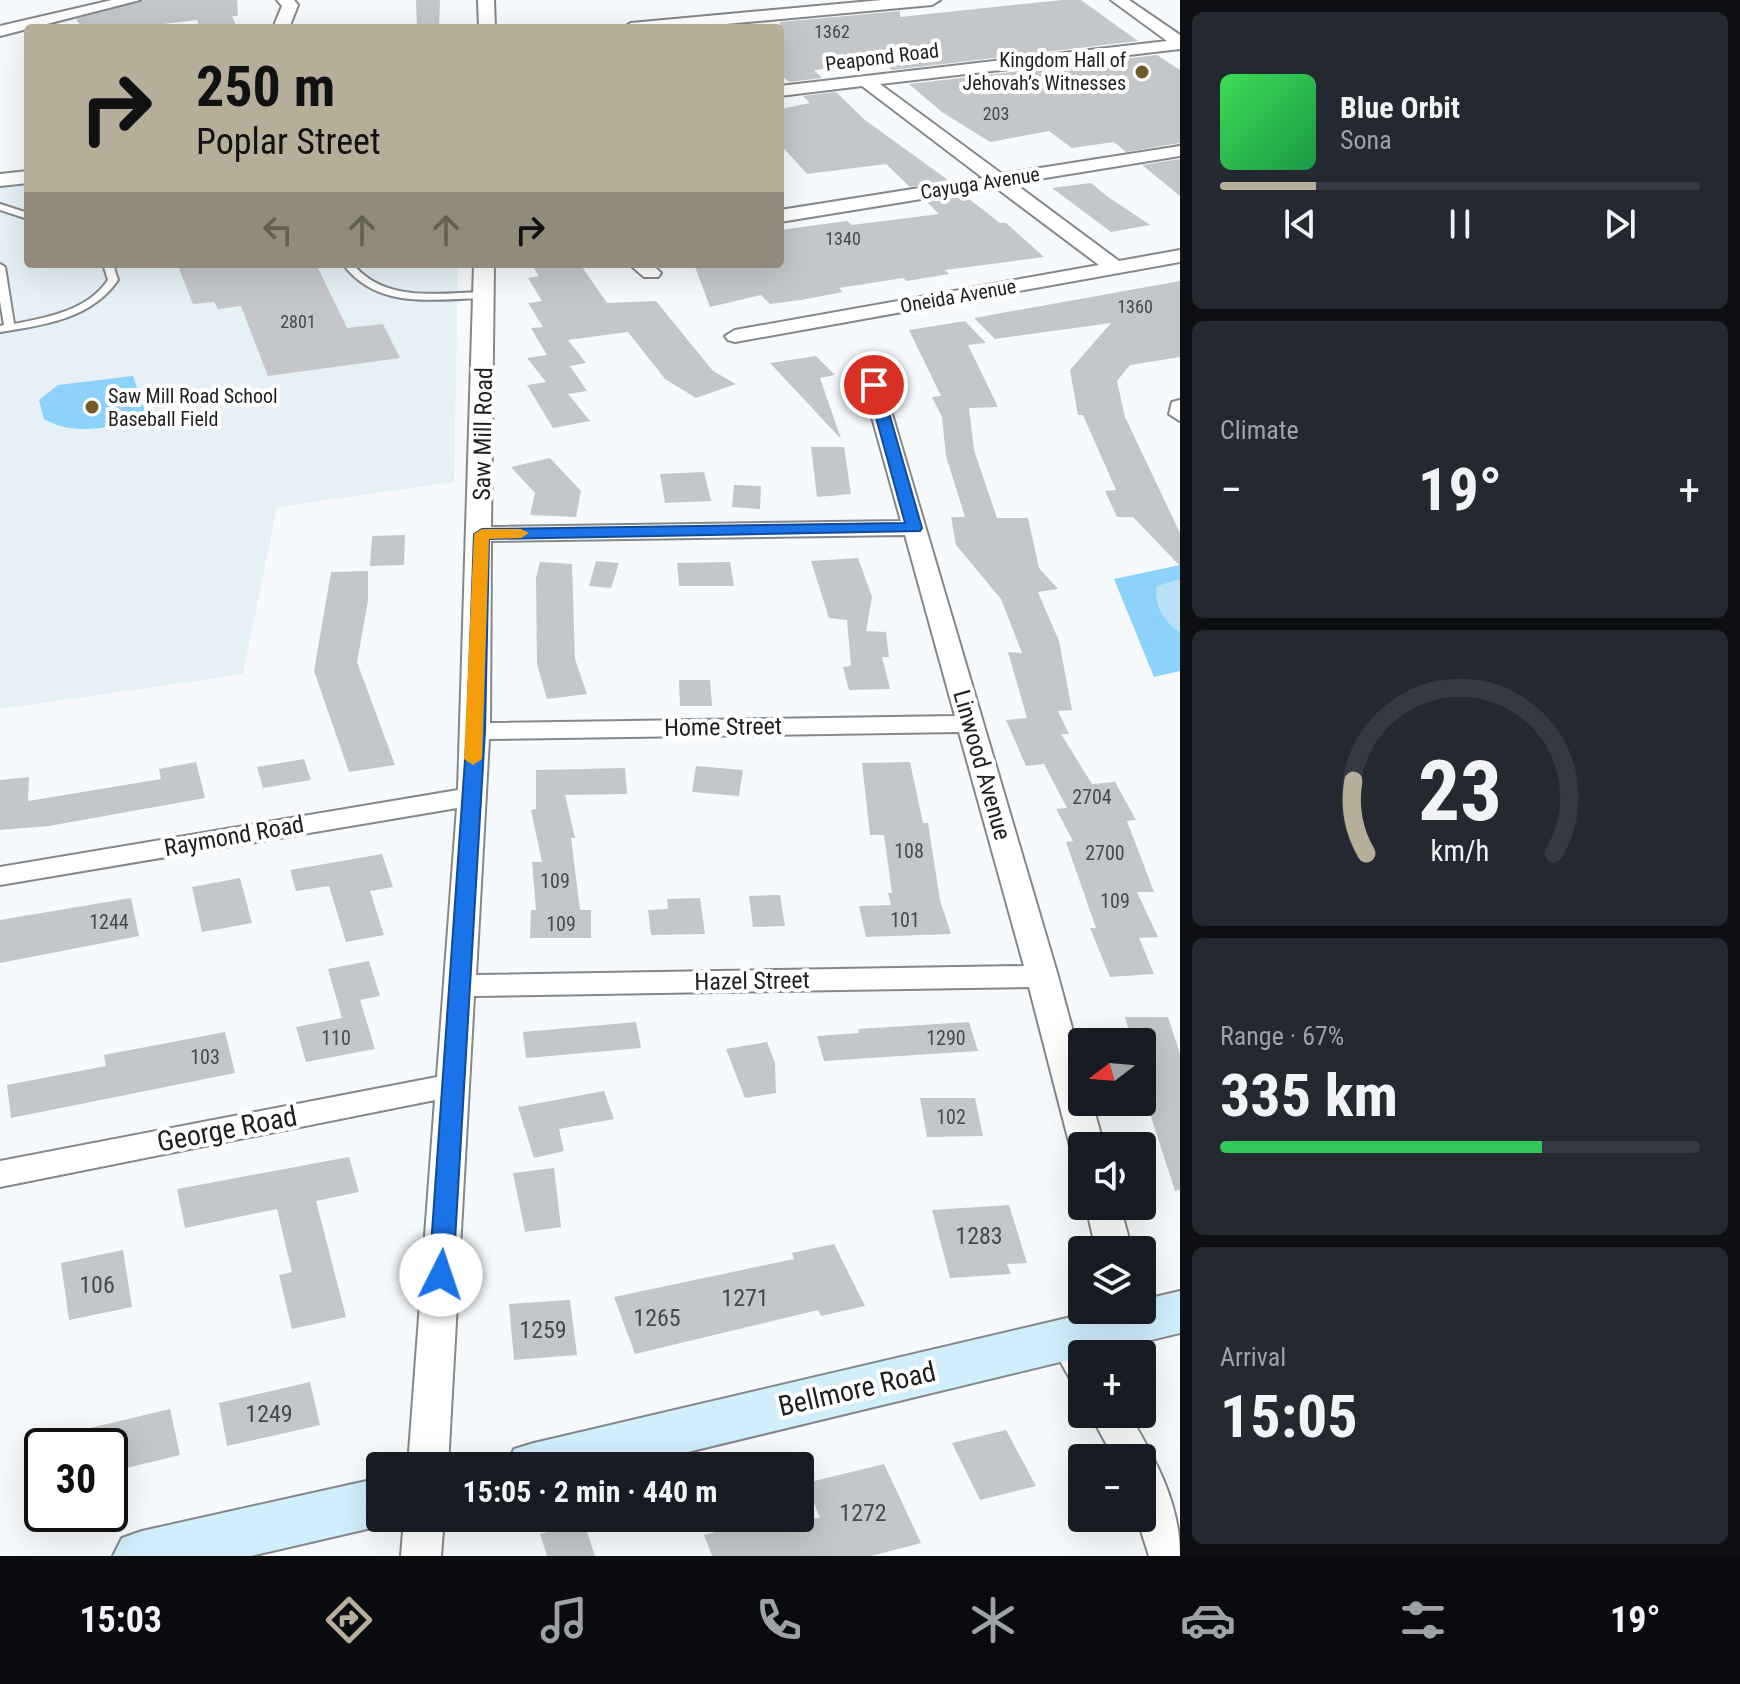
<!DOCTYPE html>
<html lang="en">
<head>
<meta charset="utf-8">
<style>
	body { margin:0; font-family:"Roboto Condensed",sans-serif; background:#242831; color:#f1f3f6; height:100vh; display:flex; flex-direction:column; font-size:30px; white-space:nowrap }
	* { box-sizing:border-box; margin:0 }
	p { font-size:26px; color:#9ea1a6 }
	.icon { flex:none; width:44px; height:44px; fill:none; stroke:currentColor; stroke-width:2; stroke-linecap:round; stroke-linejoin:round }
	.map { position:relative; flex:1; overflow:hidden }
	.drawer { display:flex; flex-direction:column; gap:12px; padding:12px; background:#0d0f14; width:560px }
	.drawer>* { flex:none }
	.hud { position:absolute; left:24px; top:24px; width:760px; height:244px; border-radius:8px; box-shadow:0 8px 32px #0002; background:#b7ae9a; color:#111; overflow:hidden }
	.needle { width:52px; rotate:254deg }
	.controls { position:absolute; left:1068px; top:1028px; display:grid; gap:16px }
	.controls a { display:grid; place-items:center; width:88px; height:88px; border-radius:8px; background:#171b24; box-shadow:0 8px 32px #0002; font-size:40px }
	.speed { position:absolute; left:24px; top:1428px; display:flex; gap:16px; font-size:40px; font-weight:700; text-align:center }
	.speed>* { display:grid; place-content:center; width:104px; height:104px; border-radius:50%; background:#171b24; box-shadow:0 8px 32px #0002; line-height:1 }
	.speed .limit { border:4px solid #111; border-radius:12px; background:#fff; color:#111 }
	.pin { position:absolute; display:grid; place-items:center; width:68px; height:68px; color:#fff; margin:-34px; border:4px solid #fff; border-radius:50%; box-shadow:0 2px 8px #0007 }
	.me { position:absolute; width:88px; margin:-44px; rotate:4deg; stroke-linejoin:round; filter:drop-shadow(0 0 6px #0008) }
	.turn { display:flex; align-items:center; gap:28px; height:168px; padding:0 40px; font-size:36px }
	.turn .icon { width:104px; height:104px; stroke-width:2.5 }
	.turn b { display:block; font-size:56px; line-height:68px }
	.lanes { display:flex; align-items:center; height:76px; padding:0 40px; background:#0003; justify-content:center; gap:40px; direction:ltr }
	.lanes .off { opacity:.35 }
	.big { font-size:60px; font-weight:700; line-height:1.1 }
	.drawer .tile { flex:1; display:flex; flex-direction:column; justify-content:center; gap:12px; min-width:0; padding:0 28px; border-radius:12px; background:#242831 }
	.drawer .dial { align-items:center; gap:0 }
	.dial svg { height:208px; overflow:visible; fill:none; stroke:#363941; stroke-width:7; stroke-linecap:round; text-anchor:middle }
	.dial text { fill:#f1f3f6; stroke:none }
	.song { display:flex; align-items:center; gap:24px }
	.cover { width:96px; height:96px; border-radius:12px; background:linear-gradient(135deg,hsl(130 70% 55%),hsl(140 70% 35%)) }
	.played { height:8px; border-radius:4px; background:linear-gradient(90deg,#b7ae9a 20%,#363941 20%) }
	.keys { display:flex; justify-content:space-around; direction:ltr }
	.heat { display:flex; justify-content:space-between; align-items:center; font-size:44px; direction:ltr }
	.charge { height:12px; border-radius:6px; background:linear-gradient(90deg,#34c759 67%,#363941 0) }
	.trip { position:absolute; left:366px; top:1452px; width:448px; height:80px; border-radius:8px; background:#171b24; box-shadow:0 8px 32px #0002; font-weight:700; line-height:80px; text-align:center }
	.menu { display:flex; height:128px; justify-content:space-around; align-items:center; background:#090b0e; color:#9ea1a6 }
	.menu .icon { width:56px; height:56px }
	.menu .active { color:#b7ae9a }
	.menu b { font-size:36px; color:#f1f3f6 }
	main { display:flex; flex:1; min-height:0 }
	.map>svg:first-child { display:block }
</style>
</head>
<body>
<main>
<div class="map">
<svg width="1180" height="1556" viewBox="0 0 1180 1556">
	<rect width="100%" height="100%" fill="#f6fafc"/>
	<path fill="#e5f0f7" d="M28,185V264H458L454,482L277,507L243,674L0,709V188Z"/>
	<path fill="#8cd2fa" d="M133,376L146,414C114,428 75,437 44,419L39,400L58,385Z
		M1180,565V671L1154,677L1114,579Z"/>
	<path fill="#bbe1f7" d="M1180,579V633C1165,622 1153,605 1157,586Z"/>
	<path fill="#c3c7c9" d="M143,0H237L238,16H232L237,28H200L197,20L130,28H82L76,19Z
		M416,0H440L439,28H417Z
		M1062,0H1081L1138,41L892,70L883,63L814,70L822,78L789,82L780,74V22L900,11V17Z
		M1157,55L1180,70V143L1126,152L1114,142L1072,148L1049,131L990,142L942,112L909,84Z
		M836,92L865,120L948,180L910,187L886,164L807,174L780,144V109L810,103L803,96Z
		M1180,159V196L1142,165Z
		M1091,183L1108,197L1150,225L1111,232L1052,188Z
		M964,195L1000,223H1006L1044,257L945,270L949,274L907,281L903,278L839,288L843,292L801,300L770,304L761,295L710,307L694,264H780V230L847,221L852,225L939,214L926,201Z
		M177,264H316L347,328L383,324L400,358L268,376L241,306L218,309L214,302L193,304Z
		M531,264H580L607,303L656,301L713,371L736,384L696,398L665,379L628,332L568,340L586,363L570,366L587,391L568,394L590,421L553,428L527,385L546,382L527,358L547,355L531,328L543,327L528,303L542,301L528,278L539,276Z
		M1180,281V357L1130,365L1117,381L1125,417L1180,533V566L1133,517H1117L1105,491L1116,490L1083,415H1078L1070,370L1111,323L995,339L974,318Z
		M965,321L986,343L968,345L998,407L969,408L974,450L997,518H1028L1039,568L1058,589L1038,592L1059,641L1072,710L1058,711L1069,734H1061L1092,784L1115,782L1136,820L1127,821L1154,892H1137L1158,937L1139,938L1154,974L1110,977L1090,928H1096L1066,842L1073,841L1056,809L1067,808L1044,764L1026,766L1006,720L1027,718L1008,652L1022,653L1001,599L956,545L951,517H965L946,456L942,417L932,397L941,396L909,330Z
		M816,356L835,375L820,378L841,439L770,363Z
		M811,447H844L851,494L817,497Z
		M550,458L581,491L576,517L530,515L535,493L511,467Z
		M704,472L711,501L665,503L660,474Z
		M734,485L761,486L760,509L732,507Z
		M405,535L404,565L370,566L372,536Z
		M858,558L872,597L866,631L886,632L889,657H882L890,689L849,690L843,667L851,666L847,620L829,618L811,561Z
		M596,561L619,563L611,588L589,586Z
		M540,562L572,564L575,659L587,694L547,699L537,664L536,578Z
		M730,562L734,586H679L677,563Z
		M368,571V601L357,662L395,765L349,772L314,671L331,572Z
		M679,680H710L712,706H680Z
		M304,759L311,780L263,788L257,767Z
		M196,762L205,798L49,826L0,830V780L29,777L28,801L161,779L159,769Z
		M910,762L923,823H928L940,900L951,934L866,937L859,906L891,905L888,893H892L884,835H870L862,763Z
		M696,766L743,770L739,796L692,792Z
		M625,768L627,794L565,795L575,838H571L580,910H591V938H530L531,910H536L532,862H542L531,810L536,809V770Z
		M382,854L393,887L370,891L384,935L346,942L329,886L296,891L290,870Z
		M240,878L252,923L202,932L192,887Z
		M780,895L785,926L753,927L749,896Z
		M131,898L139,936L0,963V920Z
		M700,898L705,934L651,935L648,910L668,909L667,899Z
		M369,961L380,996L360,1000L375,1049L306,1062L296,1027L342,1018L328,969Z
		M1125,1017H1168L1180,1054V1190L1175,1191L1142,1089V1042H1132Z
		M636,1022L641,1048L526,1058L523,1032Z
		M969,1022L978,1051L824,1061L817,1036L859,1033L858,1029Z
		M225,1032L235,1073L11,1118L7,1085L106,1066L104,1055Z
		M767,1042L775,1063L776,1093L745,1098L726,1049Z
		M604,1091L614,1119L559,1129L564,1151L534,1158L518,1107Z
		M920,1098H975L983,1136L927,1137Z
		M349,1157L359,1192L316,1201L346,1317L292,1329L279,1275L292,1272L277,1209L185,1228L177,1189Z
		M554,1168L561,1227L525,1232L513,1173Z
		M1009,1205L1027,1263L1007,1264L1011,1274L950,1278L932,1210Z
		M834,1244L865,1306L821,1316L818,1310L635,1354L614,1297L794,1259L792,1253Z
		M123,1250L132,1307L69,1320L61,1263Z
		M570,1300L577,1355L514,1360L509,1304Z
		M310,1382L320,1425L227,1446L219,1403Z
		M170,1409L180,1455L110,1472V1446H53L52,1437Z
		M1006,1430L1036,1486L980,1500L952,1443Z
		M884,1464L921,1543L871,1556H712L704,1535L743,1525L740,1518H820L806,1483Z
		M584,1523L595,1556H547L540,1534Z"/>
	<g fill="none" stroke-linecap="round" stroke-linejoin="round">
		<defs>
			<path id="service" d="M0,204L28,213V219L0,210Z
				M0,264L5,267L14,324C48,317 87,311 108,280L103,264H113L118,280C91,319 44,325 0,332V326L4,325L0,301Z
				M343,264H353C384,303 439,293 484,292L489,295L484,298C433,299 377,310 343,264Z"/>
			<path id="minor" d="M112,0H140L0,36V26Z
				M277,0H294L298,5L289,28H273L282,6Z
				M478,0H494L495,28H479Z
				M882,0H940L932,5L682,28H623L631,23Z
				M1111,0H1129L1180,35V49L880,84L1002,174L1180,146V156L1014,183L1119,261L1180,250V262L735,342L728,340L725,336L735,330L1099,265L995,187L780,222V210L983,178L862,86L780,96V86L1167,41Z
				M28,171V183L0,186V174Z
				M474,264H494L491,527L901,521L863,385L874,378L882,380L1058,976L1082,1065V1102H1092L1104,1146H1082V1157L1075,1155L1070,1146L1029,987L474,996L448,1466H408L435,1100L0,1187V1161L437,1077L457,808L0,885V867L458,790ZM905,535L955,716L490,723L491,541ZM959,732L1024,966L476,975L489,739Z
				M629,264H652L661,273L658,277H644Z
				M1180,400V421L1169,414L1172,402Z
				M1086,1206H1120L1132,1250H1096Z
				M1067,1324L1080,1329L1094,1354H1082V1381L1069,1377L1048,1339L1054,1329Z
				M1090,1414H1129C1155,1459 1180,1502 1180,1556H1149L1137,1518H1142V1458H1114Z
				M404,1518H444L441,1556H401Z"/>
			<path id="secondary" d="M1180,1291V1333L630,1466H506L514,1449L534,1443L1101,1310H1142V1300Z
				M380,1478V1518H401L380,1526L251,1556H113L122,1538L142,1531Z"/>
		</defs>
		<use href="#service" stroke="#84888a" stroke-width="4"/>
		<use href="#minor" stroke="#84888a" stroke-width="4"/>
		<use href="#secondary" stroke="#84888a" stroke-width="4"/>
		<use href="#service" fill="#fff" fill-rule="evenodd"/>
		<use href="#minor" fill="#fff" fill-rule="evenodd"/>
		<use href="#secondary" fill="#d1eefd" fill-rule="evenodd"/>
	</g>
	<path fill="#1a73e8" stroke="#114b97" stroke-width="2" d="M874,381L881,385L922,528L920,531L489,539L485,731L453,1275L449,1282H433L429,1275L467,731L474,534L482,529L905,523L867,385Z"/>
	<path fill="#f59e0b" d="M482,529H521L529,533L521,538L489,539L482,759L473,765L464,759L474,534Z"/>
	<g fill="#715a2a" stroke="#fff" stroke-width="3">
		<circle cx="1142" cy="72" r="8"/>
		<circle cx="92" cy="407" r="8"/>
	</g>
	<g text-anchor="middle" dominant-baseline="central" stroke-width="8" stroke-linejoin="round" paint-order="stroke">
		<g font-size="18" fill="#46494a">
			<text x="832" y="31">1362</text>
			<text x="996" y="113">203</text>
			<text x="843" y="238">1340</text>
			<text x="1135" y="306">1360</text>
			<text x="298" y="321">2801</text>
		</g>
		<g font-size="20" fill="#1d1f20" stroke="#fff">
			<text transform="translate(882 57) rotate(-7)">Peapond Road</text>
			<text transform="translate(980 183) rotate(-9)">Cayuga Avenue</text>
			<text transform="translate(958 296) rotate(-10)">Oneida Avenue</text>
		</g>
		<g font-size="20" fill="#1d1f20" stroke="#fff" text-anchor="end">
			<text x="1126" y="60">Kingdom Hall of<tspan x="1126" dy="23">Jehovah’s Witnesses</tspan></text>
			<text x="108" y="396" text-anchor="start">Saw Mill Road School<tspan x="108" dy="23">Baseball Field</tspan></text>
		</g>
		<g font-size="20" fill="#46494a">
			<text x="1092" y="797">2704</text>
			<text x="909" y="851">108</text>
			<text x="1105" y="853">2700</text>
			<text x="555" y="881">109</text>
			<text x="1115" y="901">109</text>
			<text x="905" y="920">101</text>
			<text x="109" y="922">1244</text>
			<text x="561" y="924">109</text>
			<text x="336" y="1038">110</text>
			<text x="946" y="1038">1290</text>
			<text x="205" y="1057">103</text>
			<text x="951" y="1117">102</text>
		</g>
		<g font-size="24" fill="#1d1f20" stroke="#fff">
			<text transform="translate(483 434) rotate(-89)">Saw Mill Road</text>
			<text transform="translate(723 727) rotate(-1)">Home Street</text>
			<text transform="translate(982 765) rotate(74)">Linwood Avenue</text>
			<text transform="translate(234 836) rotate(-10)">Raymond Road</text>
			<text transform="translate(752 981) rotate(-1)">Hazel Street</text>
		</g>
		<g font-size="24" fill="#46494a">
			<text x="979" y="1236">1283</text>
			<text x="97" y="1285">106</text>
			<text x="745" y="1298">1271</text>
			<text x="657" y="1318">1265</text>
			<text x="543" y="1330">1259</text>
			<text x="269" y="1414">1249</text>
			<text x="863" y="1513">1272</text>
		</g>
		<g font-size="28" fill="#1d1f20" stroke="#fff">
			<text transform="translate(227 1129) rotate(-11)">George Road</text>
			<text transform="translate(857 1389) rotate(-13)">Bellmore Road</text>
		</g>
	</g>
</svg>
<div class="controls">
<a><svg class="needle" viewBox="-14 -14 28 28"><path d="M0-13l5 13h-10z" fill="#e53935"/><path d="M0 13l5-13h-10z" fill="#9ea1a6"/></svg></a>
<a><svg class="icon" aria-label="sound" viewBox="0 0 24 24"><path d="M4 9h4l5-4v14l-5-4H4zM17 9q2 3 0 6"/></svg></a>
<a><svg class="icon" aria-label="layers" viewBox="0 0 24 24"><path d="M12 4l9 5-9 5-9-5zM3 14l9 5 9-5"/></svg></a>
<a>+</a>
<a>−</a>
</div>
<div class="speed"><div class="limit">30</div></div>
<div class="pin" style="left:874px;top:385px;background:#d93025"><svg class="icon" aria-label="arrive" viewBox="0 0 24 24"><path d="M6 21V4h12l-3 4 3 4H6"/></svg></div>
<svg class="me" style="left:441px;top:1275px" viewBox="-20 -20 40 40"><circle r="19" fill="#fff"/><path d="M0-13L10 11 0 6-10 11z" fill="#1a73e8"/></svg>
<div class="trip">15:05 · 2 min · 440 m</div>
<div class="hud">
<div class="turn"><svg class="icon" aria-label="right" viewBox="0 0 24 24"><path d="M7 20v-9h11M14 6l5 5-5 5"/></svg><div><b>250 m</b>Poplar Street</div></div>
<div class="lanes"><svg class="icon off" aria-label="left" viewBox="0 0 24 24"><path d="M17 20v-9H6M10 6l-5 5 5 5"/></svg><svg class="icon off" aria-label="ahead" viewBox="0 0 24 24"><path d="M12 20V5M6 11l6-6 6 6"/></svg><svg class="icon off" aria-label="ahead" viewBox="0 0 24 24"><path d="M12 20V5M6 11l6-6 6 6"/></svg><svg class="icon" aria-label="right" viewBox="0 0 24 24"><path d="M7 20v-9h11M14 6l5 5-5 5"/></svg></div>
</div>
</div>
<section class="drawer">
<div class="tile">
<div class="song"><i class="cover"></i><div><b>Blue Orbit</b><p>Sona</p></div></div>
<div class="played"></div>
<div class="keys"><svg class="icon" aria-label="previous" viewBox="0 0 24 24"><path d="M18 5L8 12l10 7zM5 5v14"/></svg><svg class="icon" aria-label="pause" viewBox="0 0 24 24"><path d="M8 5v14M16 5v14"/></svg><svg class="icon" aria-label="next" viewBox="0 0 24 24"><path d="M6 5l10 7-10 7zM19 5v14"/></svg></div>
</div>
<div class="tile"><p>Climate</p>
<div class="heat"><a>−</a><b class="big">19°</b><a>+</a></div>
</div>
<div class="tile dial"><svg viewBox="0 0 100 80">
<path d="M14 69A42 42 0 1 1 86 69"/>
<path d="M14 69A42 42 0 0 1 9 41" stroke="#b7ae9a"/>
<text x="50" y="56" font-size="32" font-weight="700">23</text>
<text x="50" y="72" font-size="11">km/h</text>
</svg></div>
<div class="tile"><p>Range · 67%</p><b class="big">335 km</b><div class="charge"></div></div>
<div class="tile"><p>Arrival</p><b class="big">15:05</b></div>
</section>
</main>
<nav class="menu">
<b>15:03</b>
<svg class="icon active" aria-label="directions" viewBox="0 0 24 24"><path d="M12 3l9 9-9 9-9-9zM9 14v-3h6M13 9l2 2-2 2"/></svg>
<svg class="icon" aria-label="music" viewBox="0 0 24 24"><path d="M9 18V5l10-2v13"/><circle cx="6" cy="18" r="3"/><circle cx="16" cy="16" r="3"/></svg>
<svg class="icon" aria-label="phone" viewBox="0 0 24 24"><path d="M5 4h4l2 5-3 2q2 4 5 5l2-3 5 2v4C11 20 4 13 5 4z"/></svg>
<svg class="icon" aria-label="climate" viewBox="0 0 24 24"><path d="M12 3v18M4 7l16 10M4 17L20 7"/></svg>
<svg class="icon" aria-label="car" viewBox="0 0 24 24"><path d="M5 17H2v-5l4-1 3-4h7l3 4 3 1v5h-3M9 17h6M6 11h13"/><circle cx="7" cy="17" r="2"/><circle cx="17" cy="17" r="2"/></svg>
<svg class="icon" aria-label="filters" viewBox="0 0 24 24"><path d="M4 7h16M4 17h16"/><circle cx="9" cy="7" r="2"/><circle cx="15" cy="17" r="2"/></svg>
<b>19°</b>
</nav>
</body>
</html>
